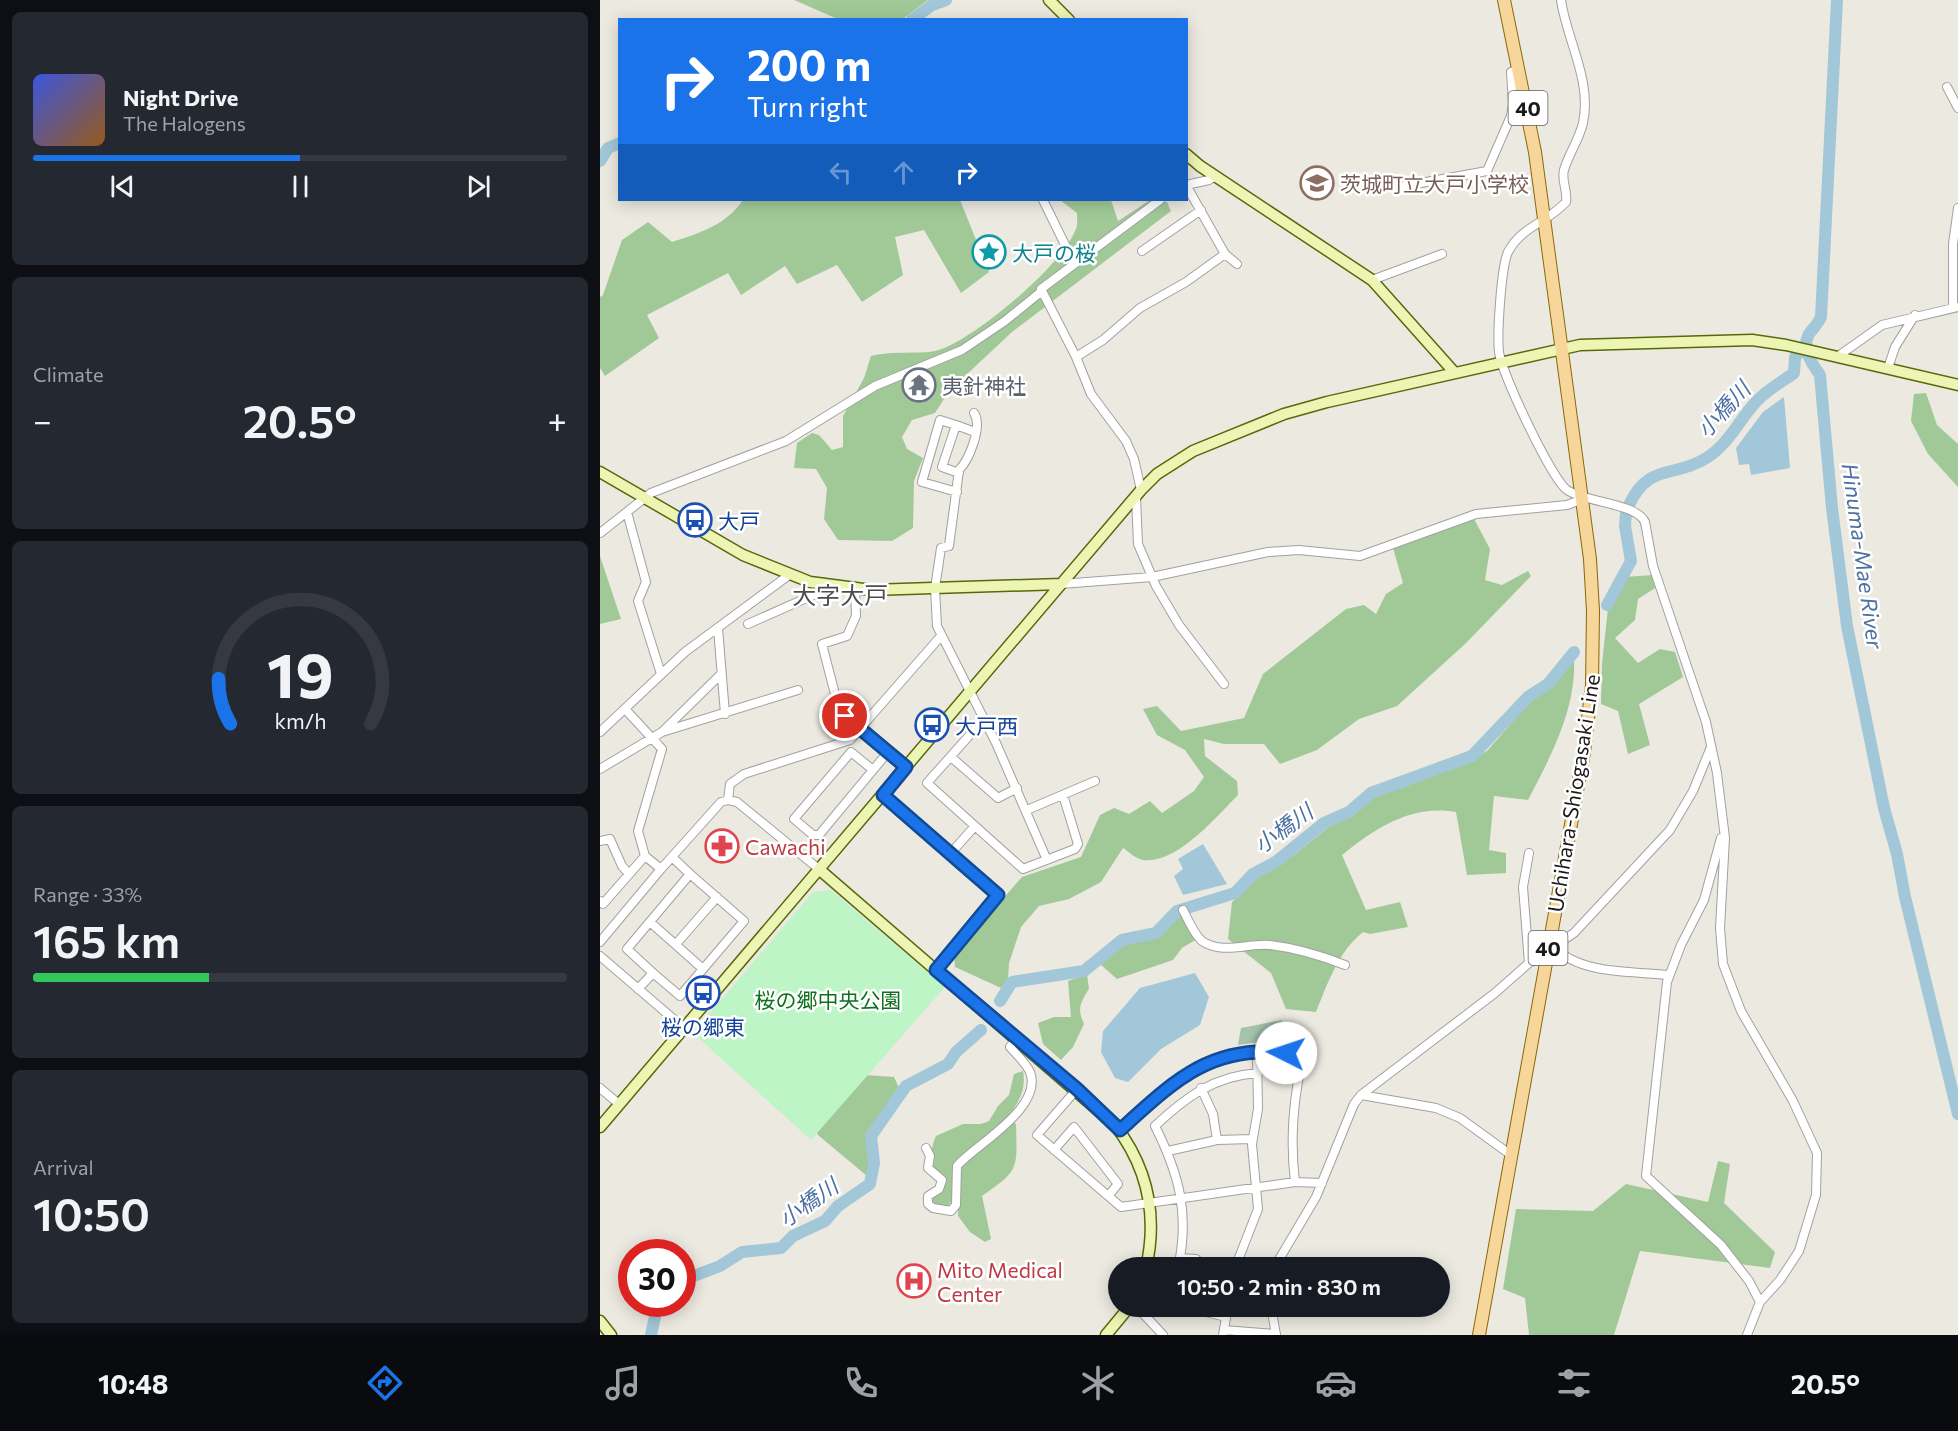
<!DOCTYPE html>
<html lang="en">
<head>
<meta charset="utf-8">
<style>
	body { margin:0; font-family:Commissioner,"Noto Sans JP",sans-serif; background:#242831; color:#f1f3f6; height:100vh; display:flex; flex-direction:column; font-size:22px; white-space:nowrap }
	* { box-sizing:border-box; margin:0 }
	p { font-size:20px; color:#9ea1a6 }
	.icon { flex:none; width:33px; height:33px; fill:none; stroke:currentColor; stroke-width:2; stroke-linecap:round; stroke-linejoin:round }
	.map { position:relative; flex:1; overflow:hidden }
	.details { display:flex; flex-direction:column; gap:12px; padding:12px; background:#0d0f14; width:600px }
	.details>* { flex:none }
	.top-card { position:absolute; left:18px; top:18px; width:570px; height:183px; border-radius:0px; box-shadow:0 3px 15px #0003; background:#1a73e8; color:#fff; overflow:hidden }
	.speed { position:absolute; left:18px; top:1239px; display:flex; gap:12px; font-size:30px; font-weight:700; text-align:center }
	.speed>* { display:grid; place-content:center; width:78px; height:78px; border-radius:50%; background:#171b24; box-shadow:0 3px 15px #0003; line-height:1 }
	.speed .limit { border:9px solid #d22; background:#fff; color:#111 }
	.pin { position:absolute; display:grid; place-items:center; width:51px; height:51px; color:#fff; margin:-26px; border:3px solid #fff; border-radius:50%; box-shadow:0 2px 6px #0007 }
	.me { position:absolute; width:66px; margin:-33px; rotate:274deg; stroke-linejoin:round; filter:drop-shadow(0 0 4px #0008) }
	.turn { display:flex; align-items:center; gap:21px; height:126px; padding:0 30px; font-size:27px }
	.turn .icon { width:78px; height:78px; stroke-width:2.5 }
	.turn b { display:block; font-size:42px; line-height:51px }
	.lanes { display:flex; align-items:center; height:57px; padding:0 30px; background:#0003; justify-content:center; gap:30px; direction:ltr }
	.lanes .off { opacity:.35 }
	.big { font-size:45px; font-weight:600; line-height:1.1 }
	.details .widget { flex:1; display:flex; flex-direction:column; justify-content:center; gap:9px; min-width:0; padding:0 21px; border-radius:9px; background:#242831 }
	.details .dial { align-items:center; gap:0 }
	.dial svg { height:156px; overflow:visible; fill:none; stroke:#363941; stroke-width:7; stroke-linecap:round; text-anchor:middle }
	.dial text { fill:#f1f3f6; stroke:none }
	.song { display:flex; align-items:center; gap:18px }
	.cover { width:72px; height:72px; border-radius:9px; background:linear-gradient(135deg,hsl(230 70% 55%),hsl(30 70% 35%)) }
	.played { height:6px; border-radius:3px; background:linear-gradient(90deg,#1a73e8 50%,#363941 50%) }
	.keys { display:flex; justify-content:space-around; direction:ltr }
	.heat { display:flex; justify-content:space-between; align-items:center; font-size:33px; direction:ltr }
	.charge { height:9px; border-radius:4px; background:linear-gradient(90deg,#34c759 33%,#363941 0) }
	.trip { position:absolute; left:508px; top:1257px; width:342px; height:60px; border-radius:30px; background:#171b24; box-shadow:0 3px 15px #0003; font-weight:600; line-height:60px; text-align:center }
	.menu { display:flex; height:96px; justify-content:space-around; align-items:center; background:#090b0e; color:#9ea1a6 }
	.menu .icon { width:42px; height:42px }
	.menu .selected { color:#1a73e8 }
	.menu b { font-size:27px; color:#f1f3f6 }
	main { display:flex; flex:1; min-height:0 }
	.map>svg:first-child { display:block }
</style>
</head>
<body>
<main>
<section class="details">
<div class="widget">
<div class="song"><i class="cover"></i><div><b>Night Drive</b><p>The Halogens</p></div></div>
<div class="played"></div>
<div class="keys"><svg class="icon" aria-label="previous" viewBox="0 0 24 24"><path d="M18 5L8 12l10 7zM5 5v14"/></svg><svg class="icon" aria-label="pause" viewBox="0 0 24 24"><path d="M8 5v14M16 5v14"/></svg><svg class="icon" aria-label="next" viewBox="0 0 24 24"><path d="M6 5l10 7-10 7zM19 5v14"/></svg></div>
</div>
<div class="widget"><p>Climate</p>
<div class="heat"><a>−</a><b class="big">20.5°</b><a>+</a></div>
</div>
<div class="widget dial"><svg viewBox="0 0 100 80">
<path d="M14 69A42 42 0 1 1 86 69"/>
<path d="M14 69A42 42 0 0 1 8 46" stroke="#1a73e8"/>
<text x="50" y="56" font-size="32" font-weight="700">19</text>
<text x="50" y="72" font-size="11">km/h</text>
</svg></div>
<div class="widget"><p>Range · 33%</p><b class="big">165 km</b><div class="charge"></div></div>
<div class="widget"><p>Arrival</p><b class="big">10:50</b></div>
</section>
<div class="map">
<svg width="1358" height="1335" viewBox="0 0 1358 1335">
	<rect width="100%" height="100%" fill="#ece9e0"/>
	<path fill="#a1c997" d="M194,0H328L303,19L240,20Z
		M143,200H360L389,272L361,293L324,230L295,237L303,275L262,302L237,265L197,284L185,266L141,295L128,273L47,315L59,338L5,376L0,368V297L3,295L22,240L48,222L72,242C100,233 126,225 143,200Z
		M460,200H511L518,221L550,200L567,202L571,211L412,332L349,391L335,413L312,420L302,437L307,449L323,458L314,481L313,528L292,541L238,540L224,519L227,488L216,469L194,468L197,443L212,433L219,435L232,450L243,447V416L264,378L271,356C294,350 323,355 339,350C376,338 461,266 475,231C478,226 477,219 477,213Z
		M1326,393L1337,425L1358,444V487L1328,454L1311,421L1314,394Z
		M873,517L890,549L885,580L902,585L928,571L931,576L865,644L797,706L759,719L717,750L680,764L664,744H624L604,739L605,756L637,781L638,795C617,816 576,865 543,860C536,859 529,852 523,848L501,882L469,899L439,906L421,927L409,963L408,979L401,988L355,967L354,955L422,877L481,857L500,815L514,808L529,814L550,801L562,813L594,791L604,777L585,750L557,735L543,709L557,706L581,731L644,718L663,674L746,609L764,605L776,614L786,594L803,583L793,548Z
		M0,556L21,619L0,624Z
		M1052,575L1055,588L1038,599L1035,620L1015,638L1038,663L1060,649L1075,652L1083,677L1039,704L1050,745L1028,754L1018,711L1001,704L1002,664L1008,608L1017,598L1025,577Z
		M974,661C976,710 950,758 928,800L894,796L889,850L906,853V873L867,875L856,812C812,804 775,828 742,855L766,910L800,902L808,927L770,934L763,932C738,952 728,983 716,1012L686,1009L671,973L628,939L632,902L658,877L694,855L729,827L778,792L859,766L887,751L921,712Z
		M581,914L597,939L582,948L573,960L517,979L501,965L514,949L532,940L555,937Z
		M487,974L489,989C480,1003 477,1009 484,1024L473,1047L461,1060L443,1044L438,1023L454,1017H471L468,981Z
		M423,1071C431,1110 381,1141 355,1161L352,1201L348,1206L335,1205L331,1201L332,1198C341,1193 346,1189 345,1178C341,1173 336,1172 333,1168C329,1159 332,1145 336,1136L363,1124H381L389,1121L398,1106L409,1095L414,1074Z
		M251,1074L294,1077L299,1088L269,1133L270,1154L267,1176L218,1135L200,1091Z
		M412,1121L416,1124C417,1169 420,1170 382,1196L391,1239L385,1242L370,1232L358,1216L359,1174L363,1166L397,1138Z
		M1118,1161L1130,1164L1124,1203L1175,1252L1170,1268L1040,1251L1014,1335H929L925,1298L903,1289L916,1209L993,1211L1026,1184L1108,1202Z"/>
	<path fill="#a3c3aa" d="M682,1020L688,1038L638,1045L641,1028Z"/>
	<path fill="#bdf5c6" d="M231,890L345,987L211,1140L93,1033L213,892Z"/>
	<path fill="#a2c7d8" d="M1184,397L1190,468L1151,475L1149,464L1139,465L1136,448L1163,412Z
		M603,844L627,884L583,895L574,876L583,869L578,859Z
		M595,973L609,997L600,1025L561,1049L528,1082L515,1078L501,1052L503,1031L540,988Z"/>
	<g fill="none" stroke-linecap="round" stroke-linejoin="round">
		<path stroke="#a2c7d8" stroke-width="12" d="M1237,0L1221,317C1218,324 1213,328 1209,334C1201,348 1212,364 1220,375L1232,508L1247,626L1284,808L1297,854L1305,897L1358,1114
			M312,20L332,5L346,0
			M0,161L8,148L20,143
			M1029,505C1049,462 1074,479 1108,457C1128,444 1139,421 1154,404C1165,391 1180,383 1194,373L1195,357L1206,346
			M1007,605L1031,561L1025,526L1026,513
			M400,1001L412,982L484,971L522,940L556,933L577,911L635,893L653,874L677,861L724,823L749,812L771,793L872,756L929,696L948,684L974,652
			M82,1284L86,1279L120,1266L142,1252L181,1248L193,1236L225,1221L238,1206L270,1184L274,1163L271,1136L306,1086L348,1064L356,1052L381,1030
			M51,1335L56,1312L65,1304"/>
		<defs>
			<path id="street" d="M961,0C967,41 992,80 983,123C979,140 969,153 964,170C961,180 968,191 966,202C948,222 922,226 908,252C901,268 897,334 899,352C902,374 951,478 967,490C987,503 1036,503 1045,522L1053,566L1106,722L1117,773L1125,838L1120,928L1123,964L1141,1011L1193,1101L1217,1153L1216,1195L1199,1251L1180,1280L1160,1302L1147,1335
				M1347,87L1358,108
				M586,185L625,254L637,264
				M586,185L609,180L616,176
				M804,186L887,171L911,116L913,104L911,72L920,69
				M443,200L474,263
				M542,251L601,210
				M772,280L842,254
				M1353,307V244L1358,208
				M476,357L503,340L540,308L586,282L625,254
				M1237,357L1282,325L1358,307
				M1288,368L1295,347L1315,315
				M374,413C383,426 369,460 359,470L349,546L341,548L335,588L337,626L396,743L447,860
				M356,425L340,420L322,482L357,492
				M359,473L342,467L356,425L375,432
				M541,490L534,459L526,441L491,394L476,357L441,289L560,200
				M536,497L538,544L556,586L579,625L624,684
				M27,512L46,582L38,601L61,674
				M0,533L51,493L186,441L275,386L362,350L405,321L442,291
				M461,584L552,577L668,552L699,550L760,556L876,514L967,505L983,499
				M255,589L256,616L247,636L222,644L236,698L245,715L306,767
				M148,624L220,592L223,584
				M118,628L125,714
				M384,719L327,783L423,869L475,849L478,844L463,795
				M0,732L85,652L189,575
				M62,732L121,674
				M351,757L398,798L417,788
				M0,769L62,732L198,690
				M273,770L251,752L194,819L213,835H219L288,752
				M128,800L130,784L144,774L250,740L341,636
				M427,810L495,781
				M1121,838L1104,900L1081,945L1067,982L1046,1176L1121,1245L1149,1281L1160,1302
				M0,841L10,839L22,866L29,874
				M350,854L375,826
				M61,869L121,802L128,800L137,802L220,870
				M0,901L3,904L45,856
				M583,910C588,919 594,935 602,941C622,955 648,943 670,945C695,948 722,956 745,965
				M50,922L103,969
				M0,942L61,869L45,856L38,831L62,749L25,709
				M76,944L117,897
				M954,947C981,975 1033,971 1069,975
				M0,956L84,1028
				M929,963L923,887L929,853
				M53,973L80,996L144,921L90,874
				M38,989L53,973L27,949L90,874L72,857
				M0,1088L19,1104
				M601,1088L613,1114L617,1140
				M477,1089L437,1135L521,1207L695,1182L722,1183
				M761,1095L836,1108L860,1118L911,1155
				M520,1130C586,1069 609,1044 704,1055C693,1095 690,1141 695,1182
				M326,1148L330,1156L328,1168L342,1180L339,1189L328,1196V1204L333,1208L351,1211L356,1205L357,1166C375,1145 444,1108 430,1072C426,1063 416,1054 410,1047L416,1039
				M454,1150L474,1127L518,1184L508,1196
				M568,1151L617,1140L652,1139
				M580,1258L596,1259L605,1268
				M578,1268C590,1214 579,1174 555,1126C586,1097 614,1076 658,1073
				M635,1268L658,1209L652,1144L658,1109L657,1051
				M674,1268L716,1197L754,1104L761,1095L895,993L929,963L974,933L1070,830L1093,791L1111,747
				M536,1306L563,1335
				M598,1306L602,1311L626,1317
				M671,1306L676,1335
				M624,1330L676,1334
				M623,1335L628,1306"/>
			<path id="secondary" d="M449,0L469,20
				M586,154L600,166L772,280L854,372
				M0,472L143,555L210,582L271,590L461,584
				M283,795L397,895L336,970
				M220,870L515,1125C548,1168 558,1215 546,1268
				M0,1127L541,490L557,474L593,451L684,414L727,402L980,345L1152,340L1186,345L1358,385
				M0,1321L11,1335
				M506,1335L530,1306"/>
			<path id="primary" d="M879,1335L984,752L992,685L993,611L990,559L935,152L904,0"/>
		</defs>
		<use href="#street" stroke="#a1a1a1" stroke-width="10"/>
		<use href="#secondary" stroke="#57690a" stroke-width="13"/>
		<use href="#primary" stroke="#896908" stroke-width="14"/>
		<use href="#street" stroke="#fff" stroke-width="8"/>
		<use href="#secondary" stroke="#edf5b5" stroke-width="10"/>
		<use href="#primary" stroke="#f6d69b" stroke-width="12"/>
	</g>
	<g fill="none" stroke-linecap="round" stroke-linejoin="round">
		<defs>
			<path id="route" d="M245,716L306,767L283,795L398,895L336,970L477,1089L520,1130C572,1083 610,1044 686,1053"/>
		</defs>
		<use href="#route" stroke="#114b97" stroke-width="15"/>
		<use href="#route" stroke="#1a73e8" stroke-width="10"/>
	</g>
	<defs>
		<symbol id="school-ring" viewBox="-11 -11 22 22"><circle r="9.5" fill="#fff" stroke="#8d6e63" stroke-width="1.5"/><path d="M0-5L7-2L0 1L-7-2ZM-4 1L0 2.5L4 1V4Q0 6-4 4Z" fill="#8d6e63"/></symbol>
		<symbol id="sight-ring" viewBox="-11 -11 22 22"><circle r="9.5" fill="#fff" stroke="#0f9aa8" stroke-width="1.5"/><path d="M0-6L1.8-2.2L6-1.7L2.9 1.2L3.7 5.4L0 3.3L-3.7 5.4L-2.9 1.2L-6-1.7L-1.8-2.2Z" fill="#0f9aa8"/></symbol>
		<symbol id="temple-ring" viewBox="-11 -11 22 22"><circle r="9.5" fill="#fff" stroke="#6b7280" stroke-width="1.5"/><path d="M0-6L5-2H3V0L6.5 2.5H4V6H1.5V3h-3V6H-4V2.5H-6.5L-3 0V-2H-5Z" fill="#6b7280"/></symbol>
		<symbol id="bus-ring" viewBox="-11 -11 22 22"><circle r="9.5" fill="#fff" stroke="#1a4fb4" stroke-width="1.5"/><path d="M-5-6H5V4H4V6H2V4H-2V6H-4V4H-5ZM-3.5-4V0h7V-4ZM-3.5 1.2v1.5H-2V1.2ZM2 1.2v1.5H3.5V1.2Z" fill="#1a4fb4"/></symbol>
		<symbol id="pharmacy-ring" viewBox="-11 -11 22 22"><circle r="9.5" fill="#fff" stroke="#e0444e" stroke-width="1.5"/><path d="M-2-6h4v4h4v4h-4v4h-4v-4h-4v-4h4Z" fill="#e0444e"/></symbol>
		<symbol id="hospital-ring" viewBox="-11 -11 22 22"><circle r="9.5" fill="#fff" stroke="#e0444e" stroke-width="1.5"/><path d="M-5-5h3v3.5h4V-5h3V5h-3V1.5h-4V5h-3Z" fill="#e0444e"/></symbol>
	</defs>
	<g fill-rule="evenodd">
		<use href="#school-ring" x="698" y="164" width="38" height="38"/>
		<use href="#sight-ring" x="370" y="233" width="38" height="38"/>
		<use href="#temple-ring" x="300" y="366" width="38" height="38"/>
		<use href="#bus-ring" x="76" y="501" width="38" height="38"/>
		<use href="#bus-ring" x="313" y="706" width="38" height="38"/>
		<use href="#pharmacy-ring" x="103" y="827" width="38" height="38"/>
		<use href="#bus-ring" x="84" y="974" width="38" height="38"/>
		<use href="#hospital-ring" x="295" y="1262" width="38" height="38"/>
	</g>
	<g text-anchor="middle" dominant-baseline="central" stroke-width="5" stroke-linejoin="round" paint-order="stroke">
		<g fill="#fff" stroke="#5f5f5f" stroke-width="1.5">
			<rect x="908.5" y="91" width="39" height="34" rx="4.5"/>
			<rect x="928.5" y="931" width="39" height="34" rx="4.5"/>
		</g>
		<g font-size="20" font-weight="bold" fill="#1a1a1a">
			<text x="928" y="108">40</text>
			<text x="948" y="948">40</text>
		</g>
		<g font-size="21" fill="#785e54" stroke="#fff" text-anchor="start">
			<text x="740" y="183">茨城町立大戸小学校</text>
		</g>
		<g font-size="21" fill="#0d838f" stroke="#fff" text-anchor="start">
			<text x="412" y="252">大戸の桜</text>
		</g>
		<g font-size="21" fill="#5b616d" stroke="#fff" text-anchor="start">
			<text x="342" y="385">夷針神社</text>
		</g>
		<g font-size="21" fill="#164399" stroke="#fff" text-anchor="start">
			<text x="118" y="520">大戸</text>
			<text x="355" y="725">大戸西</text>
			<text x="103" y="1026" text-anchor="middle">桜の郷東</text>
		</g>
		<g font-size="21" fill="#1a1a1a" stroke="#fff">
			<text transform="translate(973 793) rotate(-81)">Uchihara-Shiogasaki Line</text>
		</g>
		<g font-size="21" fill="#be3a42" stroke="#fff" text-anchor="start">
			<text x="145" y="846">Cawachi</text>
			<text x="337" y="1269">Mito Medical<tspan x="337" dy="24">Center</tspan></text>
		</g>
		<g font-size="21" fill="#117020" stroke="#fff">
			<text x="228" y="999">桜の郷中央公園</text>
		</g>
		<g font-size="22" font-style="italic" fill="#4d71a3" stroke="#fff">
			<text transform="translate(1123 409) rotate(-47)">小橋川</text>
			<text transform="translate(1263 556) rotate(82)">Hinuma-Mae River</text>
			<text transform="translate(683 828) rotate(-36)">小橋川</text>
			<text transform="translate(208 1202) rotate(-35)">小橋川</text>
		</g>
		<g font-size="24" fill="#4d4d4d" stroke="#fff">
			<text x="240" y="594">大字大戸</text>
		</g>
	</g>
</svg>
<div class="speed"><div class="limit">30</div></div>
<div class="pin" style="left:245px;top:716px;background:#d93025"><svg class="icon" aria-label="arrive" viewBox="0 0 24 24"><path d="M6 21V4h12l-3 4 3 4H6"/></svg></div>
<svg class="me" style="left:686px;top:1053px" viewBox="-20 -20 40 40"><circle r="19" fill="#fff"/><path d="M0-13L10 11 0 6-10 11z" fill="#1a73e8"/></svg>
<div class="trip">10:50 · 2 min · 830 m</div>
<div class="top-card">
<div class="turn"><svg class="icon" aria-label="right" viewBox="0 0 24 24"><path d="M7 20v-9h11M14 6l5 5-5 5"/></svg><div><b>200 m</b>Turn right</div></div>
<div class="lanes"><svg class="icon off" aria-label="left" viewBox="0 0 24 24"><path d="M17 20v-9H6M10 6l-5 5 5 5"/></svg><svg class="icon off" aria-label="ahead" viewBox="0 0 24 24"><path d="M12 20V5M6 11l6-6 6 6"/></svg><svg class="icon" aria-label="right" viewBox="0 0 24 24"><path d="M7 20v-9h11M14 6l5 5-5 5"/></svg></div>
</div>
</div>
</main>
<nav class="menu">
<b>10:48</b>
<svg class="icon selected" aria-label="directions" viewBox="0 0 24 24"><path d="M12 3l9 9-9 9-9-9zM9 14v-3h6M13 9l2 2-2 2"/></svg>
<svg class="icon" aria-label="music" viewBox="0 0 24 24"><path d="M9 18V5l10-2v13"/><circle cx="6" cy="18" r="3"/><circle cx="16" cy="16" r="3"/></svg>
<svg class="icon" aria-label="phone" viewBox="0 0 24 24"><path d="M5 4h4l2 5-3 2q2 4 5 5l2-3 5 2v4C11 20 4 13 5 4z"/></svg>
<svg class="icon" aria-label="climate" viewBox="0 0 24 24"><path d="M12 3v18M4 7l16 10M4 17L20 7"/></svg>
<svg class="icon" aria-label="car" viewBox="0 0 24 24"><path d="M5 17H2v-5l4-1 3-4h7l3 4 3 1v5h-3M9 17h6M6 11h13"/><circle cx="7" cy="17" r="2"/><circle cx="17" cy="17" r="2"/></svg>
<svg class="icon" aria-label="filters" viewBox="0 0 24 24"><path d="M4 7h16M4 17h16"/><circle cx="9" cy="7" r="2"/><circle cx="15" cy="17" r="2"/></svg>
<b>20.5°</b>
</nav>
</body>
</html>
